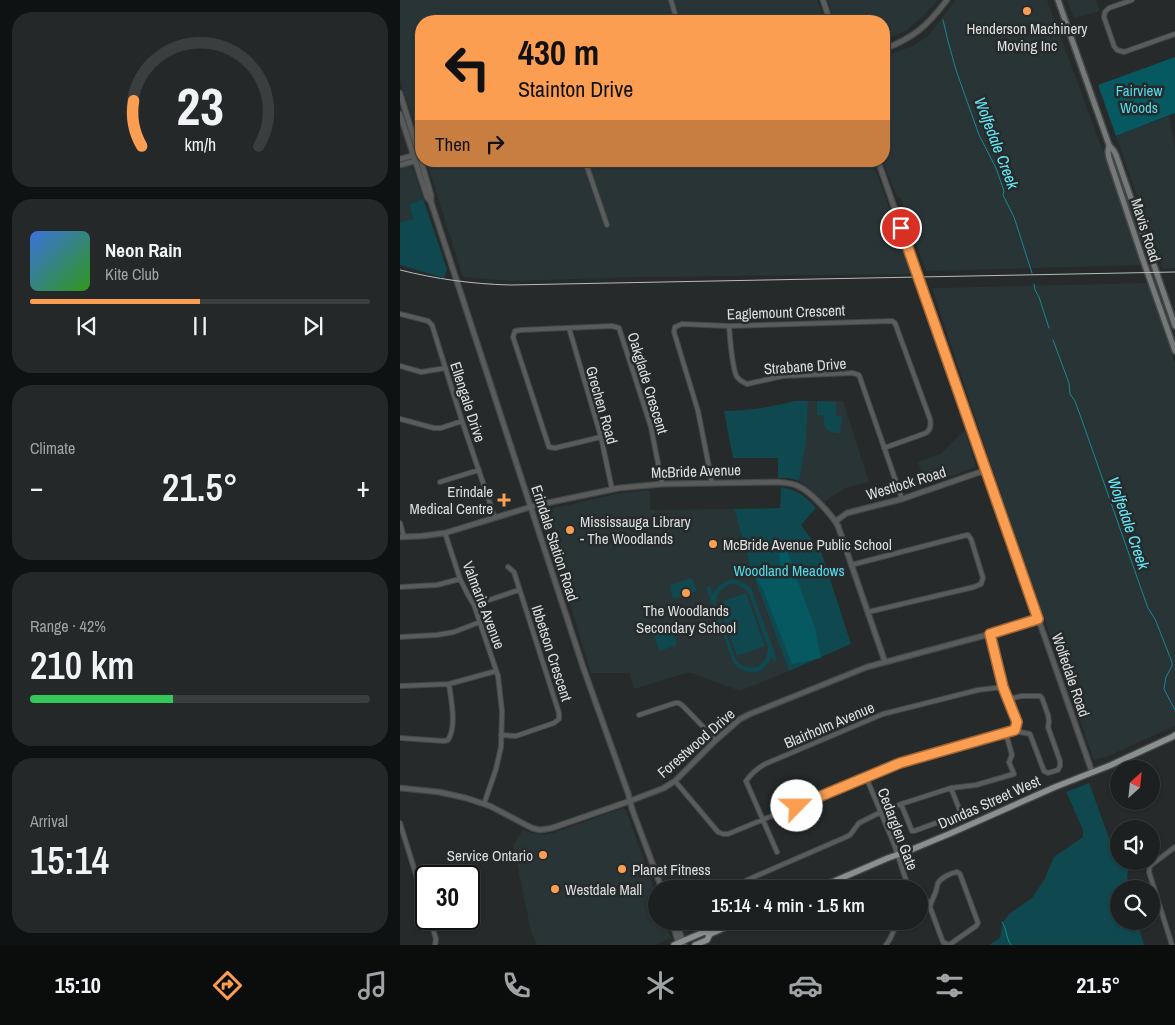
<!DOCTYPE html>
<html lang="en">
<head>
<meta charset="utf-8">
<style>
	body { margin:0; font-family:"Archivo Narrow",sans-serif; background:#252829; color:#f1f3f6; height:100vh; display:flex; flex-direction:column; font-size:19px; white-space:nowrap }
	* { box-sizing:border-box; margin:0 }
	p { font-size:16px; color:#a0a3a5 }
	.icon { flex:none; width:28px; height:28px; fill:none; stroke:currentColor; stroke-width:2; stroke-linecap:round; stroke-linejoin:round }
	.map { position:relative; flex:1; overflow:hidden }
	.details { display:flex; flex-direction:column; gap:12px; padding:12px; background:#0f1212; width:400px }
	.details>* { flex:none }
	.banner { position:absolute; left:15px; top:15px; width:475px; height:152px; border-radius:20px; box-shadow:0 1px 4px #0004,0 0 0 1px #3a3e3e; background:#fb9e52; color:#111; overflow:hidden }
	.needle { width:32px; rotate:27deg }
	.fabs { position:absolute; left:710px; top:760px; display:grid; gap:10px }
	.fabs a { display:grid; place-items:center; width:50px; height:50px; border-radius:50%; background:#1c2020; box-shadow:0 1px 4px #0004,0 0 0 1px #3a3e3e; font-size:25px }
	.speed { position:absolute; left:15px; top:865px; display:flex; gap:10px; font-size:25px; font-weight:700; text-align:center }
	.speed>* { display:grid; place-content:center; width:65px; height:65px; border-radius:50%; background:#1c2020; box-shadow:0 1px 4px #0004,0 0 0 1px #3a3e3e; line-height:1 }
	.speed .limit { border:2px solid #111; border-radius:8px; background:#fff; color:#111 }
	.pin { position:absolute; display:grid; place-items:center; width:42px; height:42px; color:#fff; margin:-21px; border:2px solid #fff; border-radius:50%; box-shadow:0 1px 5px #0007 }
	.me { position:absolute; width:55px; margin:-28px; rotate:67deg; stroke-linejoin:round; filter:drop-shadow(0 0 4px #0008) }
	.turn { display:flex; align-items:center; gap:18px; height:105px; padding:0 20px; font-size:22px }
	.turn .icon { width:65px; height:65px; stroke-width:2.5 }
	.turn b { display:block; font-size:35px; line-height:42px }
	.then { display:flex; align-items:center; height:48px; padding:0 20px; background:#0003; gap:10px; font-size:19px }
	.big { font-size:38px; font-weight:600; line-height:1.1 }
	.details .widget { flex:1; display:flex; flex-direction:column; justify-content:center; gap:8px; min-width:0; padding:0 18px; border-radius:20px; background:#252829 }
	.details .dial { align-items:center; gap:0 }
	.dial svg { height:130px; overflow:visible; fill:none; stroke:#3a3e3e; stroke-width:7; stroke-linecap:round; text-anchor:middle }
	.dial text { fill:#f1f3f6; stroke:none }
	.song { display:flex; align-items:center; gap:15px }
	.cover { width:60px; height:60px; border-radius:8px; background:linear-gradient(135deg,hsl(220 70% 55%),hsl(110 70% 35%)) }
	.played { height:5px; border-radius:2px; background:linear-gradient(90deg,#fb9e52 50%,#3a3e3e 50%) }
	.keys { display:flex; justify-content:space-around; direction:ltr }
	.heat { display:flex; justify-content:space-between; align-items:center; font-size:28px; direction:ltr }
	.charge { height:8px; border-radius:4px; background:linear-gradient(90deg,#34c759 42%,#3a3e3e 0) }
	.trip { position:absolute; left:248px; top:880px; width:280px; height:50px; border-radius:25px; background:#1c2020; box-shadow:0 1px 4px #0004,0 0 0 1px #3a3e3e; font-weight:600; line-height:50px; text-align:center }
	.menu { display:flex; height:80px; justify-content:space-around; align-items:center; background:#0b0d0d; color:#a0a3a5 }
	.menu .icon { width:35px; height:35px }
	.menu .active { color:#fb9e52 }
	.menu b { font-size:22px; color:#f1f3f6 }
	main { display:flex; flex:1; min-height:0 }
	.map>svg:first-child { display:block }
</style>
</head>
<body>
<main>
<section class="details">
<div class="widget dial"><svg viewBox="0 0 100 80">
<path d="M14 69A42 42 0 1 1 86 69"/>
<path d="M14 69A42 42 0 0 1 9 41" stroke="#fb9e52"/>
<text x="50" y="56" font-size="32" font-weight="700">23</text>
<text x="50" y="72" font-size="11">km/h</text>
</svg></div>
<div class="widget">
<div class="song"><i class="cover"></i><div><b>Neon Rain</b><p>Kite Club</p></div></div>
<div class="played"></div>
<div class="keys"><svg class="icon" aria-label="previous" viewBox="0 0 24 24"><path d="M18 5L8 12l10 7zM5 5v14"/></svg><svg class="icon" aria-label="pause" viewBox="0 0 24 24"><path d="M8 5v14M16 5v14"/></svg><svg class="icon" aria-label="next" viewBox="0 0 24 24"><path d="M6 5l10 7-10 7zM19 5v14"/></svg></div>
</div>
<div class="widget"><p>Climate</p>
<div class="heat"><a>−</a><b class="big">21.5°</b><a>+</a></div>
</div>
<div class="widget"><p>Range · 42%</p><b class="big">210 km</b><div class="charge"></div></div>
<div class="widget"><p>Arrival</p><b class="big">15:14</b></div>
</section>
<div class="map">
<svg width="775" height="945" viewBox="0 0 775 945">
	<rect width="100%" height="100%" fill="#262a2a"/>
	<path fill="#293436" d="M0,0H417L425,21H21V144L0,80Z
		M428,0H538L522,17L508,29L495,36L484,40V21H435Z
		M556,0H647L745,265L526,271L500,197H497L483,162L487,160L484,151V57L512,46L527,37Z
		M667,0H696L700,11L674,18Z
		M769,116L775,148V268L763,269L716,136Z
		M31,161H472L514,274L239,277L112,281L63,277L27,163Z
		M9,166L14,170L23,199L9,204L13,219L0,222V170Z
		M748,283L775,363V726L706,757L695,760L693,758L597,483L532,288Z
		M408,401H443L469,482L445,488L424,502L408,487L399,481L406,442Z
		M565,430L576,467L528,484L517,462L541,454Z
		M250,490V510L334,509L351,569L389,671L340,691L291,673H286L234,689L229,673H191L142,511L216,494Z
		M223,808L226,810L256,895V921H265L271,938L255,945H137L131,931L113,845L123,830L132,833L143,835L153,833Z"/>
	<path fill="#10484f" fill-rule="evenodd" d="M23,199L47,269L44,278L0,265V222L13,219L9,204Z
		M395,401H408L406,442L399,481L389,478H378V458H333L324,411C349,411 370,407 395,401Z
		M417,401L436,402V415L442,417L440,433C428,434 422,426 424,415H417Z
		M381,487C400,492 403,494 416,508L401,525L422,554L451,644L389,671L351,569L334,509L380,508Z
		M292,578L297,591L273,599L270,585Z
		M334,579L345,583L351,588L377,659L374,661L372,657C363,675 349,677 334,664L306,588L310,586L313,595C318,585 324,581 334,579ZM331,584C339,584 344,587 349,594L368,648C367,668 349,674 336,660L316,605C316,594 321,588 331,584Z
		M346,593L365,646L337,656L318,603Z
		M270,622L277,645L259,651L252,628Z
		M689,783L712,846L719,843V861H731L727,875L729,889H719V921H737L744,945H589L600,938L603,922L609,914L632,898L644,880L654,857L683,837V830L666,792Z"/>
	<path fill="#065861" d="M775,57V113L716,136L698,85Z
		M379,543L386,549L415,628L421,658L392,664L363,590L354,573L366,571L380,572Z"/>
	<g fill="none" stroke-linecap="round" stroke-linejoin="round">
		<path stroke="#178895" stroke-width="1" d="M543,20L548,41L556,70L579,135L596,168L604,191L603,195L614,217L632,273
			M634,284L635,290L639,297L649,328
			M653,340L669,383L670,394L675,401L684,426L744,597L748,608L755,619L772,662V666L766,677L764,689L775,710
			M602,922C607,929 606,939 611,945"/>
		<defs>
			<path id="minor" d="M271,0L277,21
				M732,0L709,8L705,12L704,17L714,46L717,50L724,52L775,34
				M185,161L207,225
				M0,314L28,321L32,325L62,421L95,518
				M329,326C330,337 332,369 337,377C340,381 343,382 347,384L383,376L453,373L459,375L502,499
				M169,328L201,437L212,489
				M0,366L21,372L46,368
				M0,419L34,428H41L62,421
				M201,437L155,448L149,447L147,441L114,340L113,337L115,331L121,330L212,326L219,328L251,427L262,484
				M40,482L79,470
				M311,483V477L298,411L274,332L275,327L282,324L329,326L492,321L495,323L530,419C531,425 531,429 526,433L484,448
				M0,523L4,537
				M45,533L60,579L67,593L74,605L98,676L102,711L101,747L96,769L84,804
				M451,565L563,536L568,535L571,539L583,578L581,584L574,587L468,612
				M0,587L37,585L60,579
				M74,605L119,590
				M0,637L37,635L54,632L80,622
				M0,686L49,684L96,671
				M608,699L622,696H640L642,698L648,715L649,722L648,727L660,761V766L658,770L648,773L644,771L630,734L620,732L616,730
				M239,715L275,703H279L283,706L316,740
				M101,735L116,736L154,723L159,719V713L114,572L108,567
				M0,738L44,741L48,740C57,726 51,700 49,684
				M466,777L494,844L506,880L507,889
				M275,781L318,832L323,834H328L500,763L612,732L616,730L617,722L603,687L590,634
				M501,804L512,831H514L558,815L560,811L551,788
				M0,823L26,907
				M377,852L346,781C351,774 358,768 365,764L483,714L578,690L603,687
				M557,872L560,874L578,923L576,926L549,945L543,942L541,937L530,907C531,901 534,897 536,891C537,887 537,886 538,883C542,877 551,873 557,872Z
				M347,880L446,837L450,835L459,823L481,812L501,804L551,788L576,785L614,774L609,762L612,755L606,734
				M519,900L531,902
				M30,919L36,939L35,945
				M486,945L490,939L498,921
				M772,945L749,872L750,866L775,847"/>
			<path id="tertiary" d="M423,0L430,21
				M484,49C514,38 528,25 547,0
				M0,93L21,161
				M0,114L27,197L31,202
				M0,159L15,155
				M21,161L31,195V202L183,667L228,793L232,809L262,889
				M478,161L692,772
				M0,165L15,161
				M436,521L447,513L502,499L586,470
				M0,537L22,536L45,533L137,505L219,488L262,484L378,482C385,483 392,483 398,486C410,491 432,515 438,526L485,662
				M0,788L39,792L66,798L90,806L132,828L140,830L152,828L230,801L264,788L275,781L316,740L340,719L350,714L467,667L590,634L638,619
				M272,921L279,945
				M276,921L284,945"/>
			<path id="secondary" d="M658,0L709,145L714,151L716,155L775,326
				M709,145L708,152L709,158L742,257L775,351"/>
			<path id="primary" d="M416,889L488,858L508,851L549,834L655,787L711,765L772,737L775,735
				M274,945L304,932L310,934L340,921
				M295,945L307,940L310,934"/>
		</defs>
		<use href="#minor" stroke="#434747" stroke-width="6"/>
		<use href="#tertiary" stroke="#434747" stroke-width="7"/>
		<use href="#secondary" stroke="#434747" stroke-width="8"/>
		<use href="#primary" stroke="#434747" stroke-width="8"/>
		<use href="#minor" stroke="#5a5c5c" stroke-width="4"/>
		<use href="#tertiary" stroke="#5a5c5c" stroke-width="4.5"/>
		<use href="#secondary" stroke="#757979" stroke-width="5"/>
		<use href="#primary" stroke="#8a8f8f" stroke-width="5.5"/>
		<path stroke="#b7babb" stroke-width="1" d="M0,270C36,279 72,284 110,285L775,272"/>
	</g>
	<g fill="none" stroke-linecap="round" stroke-linejoin="round">
		<defs>
			<path id="route" d="M397,806L500,763L615,730L617,722L603,687L590,634L638,619L501,228"/>
		</defs>
		<use href="#route" stroke="#a36735" stroke-width="12"/>
		<use href="#route" stroke="#fb9e52" stroke-width="9"/>
	</g>
	<g fill="#fb9e52" stroke="#262a2a" stroke-width="2">
		<circle cx="627" cy="11" r="5"/>
		<path d="M101.5 492.5h5v5h5v5h-5v5h-5v-5h-5v-5h5z"/>
		<circle cx="170" cy="530" r="5"/>
		<circle cx="313" cy="544" r="5"/>
		<circle cx="286" cy="593" r="5"/>
		<circle cx="143" cy="855" r="5"/>
		<circle cx="222" cy="869" r="5"/>
		<circle cx="155" cy="889" r="5"/>
	</g>
	<g text-anchor="middle" dominant-baseline="central" stroke-width="5" stroke-linejoin="round" paint-order="stroke">
		<g font-size="15" fill="#dcdfe0" stroke="#262a2a" text-anchor="start">
			<text x="627" y="28" text-anchor="middle">Henderson Machinery<tspan x="627" dy="17">Moving Inc</tspan></text>
			<text x="93" y="491" text-anchor="end">Erindale<tspan x="93" dy="17">Medical Centre</tspan></text>
			<text x="180" y="521">Mississauga Library<tspan x="180" dy="17">- The Woodlands</tspan></text>
			<text x="323" y="544">McBride Avenue Public School</text>
			<text x="286" y="610" text-anchor="middle">The Woodlands<tspan x="286" dy="17">Secondary School</tspan></text>
			<text x="133" y="855" text-anchor="end">Service Ontario</text>
			<text x="232" y="869">Planet Fitness</text>
			<text x="165" y="889">Westdale Mall</text>
		</g>
		<g font-size="15" fill="#53dbec" stroke="#262a2a">
			<text x="739" y="90">Fairview<tspan x="739" dy="17">Woods</tspan></text>
			<text x="389" y="570">Woodland Meadows</text>
		</g>
		<g font-size="15" fill="#dcdfe0" stroke="#262a2a">
			<text transform="translate(746 230) rotate(72)">Mavis Road</text>
			<text transform="translate(386 312) rotate(-2)">Eaglemount Crescent</text>
			<text transform="translate(405 366) rotate(-4)">Strabane Drive</text>
			<text transform="translate(248 383) rotate(73)">Oakglade Crescent</text>
			<text transform="translate(68 402) rotate(72)">Ellengale Drive</text>
			<text transform="translate(202 405) rotate(74)">Grechen Road</text>
			<text transform="translate(296 471) rotate(-2)">McBride Avenue</text>
			<text transform="translate(506 483) rotate(-17)">Westlock Road</text>
			<text transform="translate(155 543) rotate(72)">Erindale Station Road</text>
			<text transform="translate(84 605) rotate(69)">Valmarie Avenue</text>
			<text transform="translate(152 653) rotate(72)">Ibbetson Crescent</text>
			<text transform="translate(671 675) rotate(71)">Wolfedale Road</text>
			<text transform="translate(429 725) rotate(-23)">Blairholm Avenue</text>
			<text transform="translate(296 743) rotate(-41)">Forestwood Drive</text>
			<text transform="translate(589 802) rotate(-24)">Dundas Street West</text>
			<text transform="translate(498 829) rotate(69)">Cedarglen Gate</text>
		</g>
		<g font-size="16" font-style="italic" fill="#63e8fa" stroke="#262a2a">
			<text transform="translate(597 143) rotate(69)">Wolfedale Creek</text>
			<text transform="translate(729 523) rotate(71)">Wolfedale Creek</text>
		</g>
	</g>
</svg>
<div class="fabs">
<a><svg class="needle" viewBox="-14 -14 28 28"><path d="M0-13l5 13h-10z" fill="#e53935"/><path d="M0 13l5-13h-10z" fill="#a0a3a5"/></svg></a>
<a><svg class="icon" aria-label="sound" viewBox="0 0 24 24"><path d="M4 9h4l5-4v14l-5-4H4zM17 9q2 3 0 6"/></svg></a>
<a><svg class="icon" aria-label="search" viewBox="0 0 24 24"><circle cx="10" cy="10" r="6"/><path d="M15 15l6 6"/></svg></a>
</div>
<div class="speed"><div class="limit">30</div></div>
<div class="pin" style="left:501px;top:228px;background:#d93025"><svg class="icon" aria-label="arrive" viewBox="0 0 24 24"><path d="M6 21V4h12l-3 4 3 4H6"/></svg></div>
<svg class="me" style="left:397px;top:806px" viewBox="-20 -20 40 40"><circle r="19" fill="#fff"/><path d="M0-13L10 11 0 6-10 11z" fill="#fb9e52"/></svg>
<div class="trip">15:14 · 4 min · 1.5 km</div>
<div class="banner">
<div class="turn"><svg class="icon" aria-label="left" viewBox="0 0 24 24"><path d="M17 20v-9H6M10 6l-5 5 5 5"/></svg><div><b>430 m</b>Stainton Drive</div></div>
<div class="then">Then<svg class="icon" aria-label="right" viewBox="0 0 24 24"><path d="M7 20v-9h11M14 6l5 5-5 5"/></svg></div>
</div>
</div>
</main>
<nav class="menu">
<b>15:10</b>
<svg class="icon active" aria-label="directions" viewBox="0 0 24 24"><path d="M12 3l9 9-9 9-9-9zM9 14v-3h6M13 9l2 2-2 2"/></svg>
<svg class="icon" aria-label="music" viewBox="0 0 24 24"><path d="M9 18V5l10-2v13"/><circle cx="6" cy="18" r="3"/><circle cx="16" cy="16" r="3"/></svg>
<svg class="icon" aria-label="phone" viewBox="0 0 24 24"><path d="M5 4h4l2 5-3 2q2 4 5 5l2-3 5 2v4C11 20 4 13 5 4z"/></svg>
<svg class="icon" aria-label="climate" viewBox="0 0 24 24"><path d="M12 3v18M4 7l16 10M4 17L20 7"/></svg>
<svg class="icon" aria-label="car" viewBox="0 0 24 24"><path d="M5 17H2v-5l4-1 3-4h7l3 4 3 1v5h-3M9 17h6M6 11h13"/><circle cx="7" cy="17" r="2"/><circle cx="17" cy="17" r="2"/></svg>
<svg class="icon" aria-label="filters" viewBox="0 0 24 24"><path d="M4 7h16M4 17h16"/><circle cx="9" cy="7" r="2"/><circle cx="15" cy="17" r="2"/></svg>
<b>21.5°</b>
</nav>
</body>
</html>
